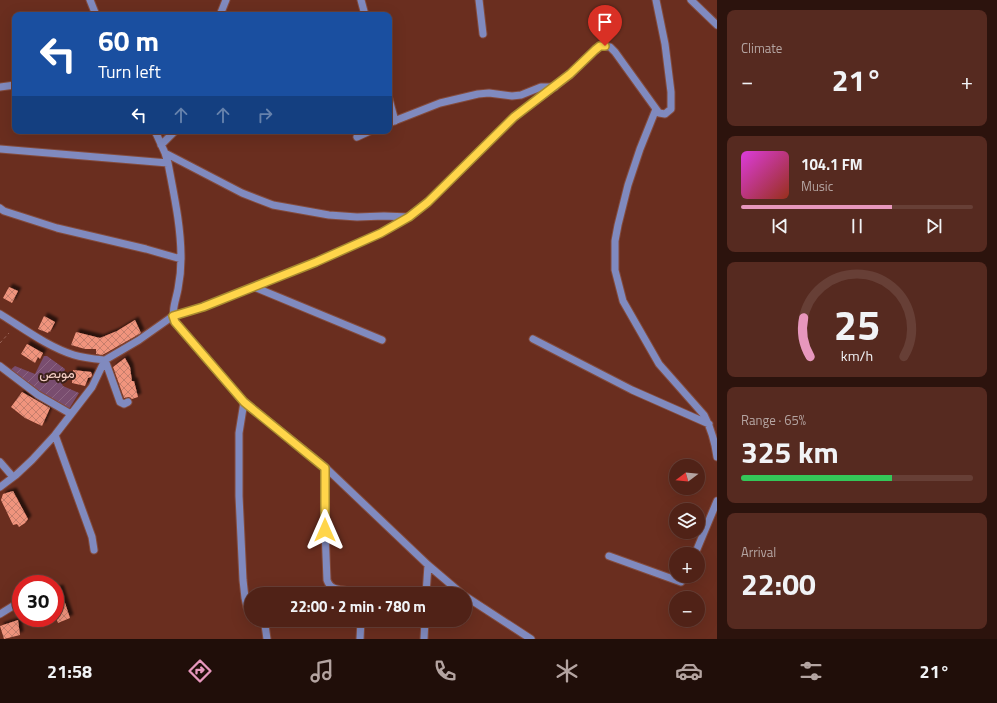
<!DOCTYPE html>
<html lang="en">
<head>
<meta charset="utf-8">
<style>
	body { margin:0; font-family:"Titillium Web",Vazirmatn,sans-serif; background:#562a20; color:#f1f3f6; height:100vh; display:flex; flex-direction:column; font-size:15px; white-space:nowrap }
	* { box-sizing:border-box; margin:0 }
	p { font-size:13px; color:#b4a4a1 }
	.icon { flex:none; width:22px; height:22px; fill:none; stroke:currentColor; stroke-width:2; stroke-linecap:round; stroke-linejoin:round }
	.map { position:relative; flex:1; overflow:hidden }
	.side { display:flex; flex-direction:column; gap:10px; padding:10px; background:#2c130d; width:280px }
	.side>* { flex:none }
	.hud { position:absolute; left:12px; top:12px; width:380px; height:122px; border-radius:8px; box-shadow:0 4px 16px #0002,0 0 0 1px #673f36; background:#1a4fa0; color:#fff; overflow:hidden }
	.needle { width:26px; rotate:254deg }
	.tools { position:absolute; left:669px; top:459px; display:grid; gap:8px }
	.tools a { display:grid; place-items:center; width:36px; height:36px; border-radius:50%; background:#502217; box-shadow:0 4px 16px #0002,0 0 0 1px #673f36; font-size:20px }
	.speed { position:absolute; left:12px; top:575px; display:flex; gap:8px; font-size:20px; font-weight:700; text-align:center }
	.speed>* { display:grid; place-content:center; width:52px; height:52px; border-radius:50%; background:#502217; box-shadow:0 4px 16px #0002,0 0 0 1px #673f36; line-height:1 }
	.speed .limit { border:6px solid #d22; background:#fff; color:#111 }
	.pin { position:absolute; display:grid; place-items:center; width:34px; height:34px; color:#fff; margin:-41px -17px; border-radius:50% 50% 50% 0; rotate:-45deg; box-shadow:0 0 4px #0007 }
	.pin .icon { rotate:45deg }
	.me { position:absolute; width:44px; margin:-22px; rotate:0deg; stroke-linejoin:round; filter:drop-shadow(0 0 3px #0008) }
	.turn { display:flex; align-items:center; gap:14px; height:84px; padding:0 20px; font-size:18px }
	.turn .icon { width:52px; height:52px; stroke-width:2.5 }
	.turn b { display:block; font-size:28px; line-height:34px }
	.lanes { display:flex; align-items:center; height:38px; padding:0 20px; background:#0003; justify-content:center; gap:20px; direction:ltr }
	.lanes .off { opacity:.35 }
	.big { font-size:30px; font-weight:700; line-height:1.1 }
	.side .widget { flex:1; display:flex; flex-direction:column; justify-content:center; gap:6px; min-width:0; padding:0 14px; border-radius:8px; background:#562a20 }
	.side .dial { align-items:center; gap:0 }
	.dial svg { height:104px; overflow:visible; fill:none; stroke:#673f36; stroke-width:7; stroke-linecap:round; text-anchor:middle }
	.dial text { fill:#f1f3f6; stroke:none }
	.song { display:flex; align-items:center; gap:12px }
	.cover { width:48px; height:48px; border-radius:6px; background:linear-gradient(135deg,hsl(300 70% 55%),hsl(10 70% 35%)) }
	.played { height:4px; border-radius:2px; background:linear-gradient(90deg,#e797bd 65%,#673f36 65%) }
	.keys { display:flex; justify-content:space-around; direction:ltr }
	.heat { display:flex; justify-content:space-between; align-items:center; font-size:22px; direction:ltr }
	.charge { height:6px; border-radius:3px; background:linear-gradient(90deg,#34c759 65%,#673f36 0) }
	.trip { position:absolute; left:244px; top:587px; width:228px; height:40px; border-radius:20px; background:#502217; box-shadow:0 4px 16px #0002,0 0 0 1px #673f36; font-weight:700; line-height:40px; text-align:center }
	.menu { display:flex; height:64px; justify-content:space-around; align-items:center; background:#200e09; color:#b4a4a1 }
	.menu .icon { width:28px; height:28px }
	.menu .on { color:#e797bd }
	.menu b { font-size:18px; color:#f1f3f6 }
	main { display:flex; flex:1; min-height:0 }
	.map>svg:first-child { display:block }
</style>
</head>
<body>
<main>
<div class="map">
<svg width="717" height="639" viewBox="0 0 717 639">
	<defs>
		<pattern id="garden-furrows" width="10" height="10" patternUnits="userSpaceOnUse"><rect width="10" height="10" fill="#794d6f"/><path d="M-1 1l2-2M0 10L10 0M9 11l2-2" fill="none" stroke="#8d6582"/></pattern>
		<pattern id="building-cross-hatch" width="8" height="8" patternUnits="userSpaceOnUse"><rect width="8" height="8" fill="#f0947d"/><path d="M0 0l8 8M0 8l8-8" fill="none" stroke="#c67e6c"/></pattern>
		<filter id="shadow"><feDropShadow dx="3.5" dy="-3.5" stdDeviation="1" flood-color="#0009"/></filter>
	</defs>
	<rect width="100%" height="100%" fill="#6a2e1f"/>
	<path fill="url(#garden-furrows)" d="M44,356H47L65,369L61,382L63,386L79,393L69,409L61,405L8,372L15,366L35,374Z"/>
	<path fill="url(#building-cross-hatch)" filter="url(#shadow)" d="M9,287L18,291L12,303L3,298Z
		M44,316L55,322L50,332L49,331L48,333L38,329Z
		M135,320L141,333L106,353L102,355L96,354V349H85L71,345L76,332L100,338L117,331Z
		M27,344L43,353L40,359L38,357L35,363L21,354Z
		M125,358L130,367L132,381H134L138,397L132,399L129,397L124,398L113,367Z
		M73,370L91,372L92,375L91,377L88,378L85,386L72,383Z
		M22,392L50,408L42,426L25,418L11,407Z
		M13,491L28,519L25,523L19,527L17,524L13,525L1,500L3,494Z
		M60,588L70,618L58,623L55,615V589Z
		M18,620L20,635L4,639L0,626Z"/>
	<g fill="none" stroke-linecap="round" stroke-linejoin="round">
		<defs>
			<path id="minor" d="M90,0L96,15
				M361,0L365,15
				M479,0L483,34
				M691,0L717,25
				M220,15L226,0
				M0,87L15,85
				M389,99L395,121
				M656,109L640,149L628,185L618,225L615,241V270L623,301L659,364L704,415C711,428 715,442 717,457
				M389,123L440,103L478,94L489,93L512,96L521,95L541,87H555
				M155,131L165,153L168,163C174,195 181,226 181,258C181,268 180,279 178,289C176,300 171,310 175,322L244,402L325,467L428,565L462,594
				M357,137L370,131
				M161,145L175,131
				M0,149L168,163
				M165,153L242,193L273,205L329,215L357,217L384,216L409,217
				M0,208L4,211L57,228L146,249L181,259
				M254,287L382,340
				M0,314C23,328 48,347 74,355C84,358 95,359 105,360L120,402L124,404L128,402
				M533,339L632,390L709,424
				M0,366L38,395L71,414
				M244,402L239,433V496L243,580L245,598L247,607L251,613
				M55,435L92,537L94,550
				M0,462L13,477
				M325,467V530L327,580C332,595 347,586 357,594
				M0,487L16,475L32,460L55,435L92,387L105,360L139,340L173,316L203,307L316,262L381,233L409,217L428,202L514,117L570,75L600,46L610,47L615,52L659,113L665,114L671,109V92L665,44L656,0
				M695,554L717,501
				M609,556L681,582L686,576
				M426,594L428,565
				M465,596L531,639
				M0,614L21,601
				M260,620L265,625L267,639
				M360,639L361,620
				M424,639L425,620"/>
		</defs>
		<use href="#minor" stroke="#834b3d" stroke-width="9"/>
		<path stroke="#986356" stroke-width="1" stroke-dasharray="3 3" stroke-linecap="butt" d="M0,343L9,333"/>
		<use href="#minor" stroke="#808abf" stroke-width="7"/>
	</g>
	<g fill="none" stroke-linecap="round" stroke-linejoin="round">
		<defs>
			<path id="route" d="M325,530V468L244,402L175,322L173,316L203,307L316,262L381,233L409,217L428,202L514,117L570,74L595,50L600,46H605"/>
		</defs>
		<use href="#route" stroke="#a68a30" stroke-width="10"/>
		<use href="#route" stroke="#ffd54a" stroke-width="7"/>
	</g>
	<g text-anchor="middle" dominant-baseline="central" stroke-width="4" stroke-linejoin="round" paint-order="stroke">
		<g font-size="14" fill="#f4cec4" stroke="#3c2019">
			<text x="57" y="372">موبص</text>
		</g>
	</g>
</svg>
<div class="tools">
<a><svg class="needle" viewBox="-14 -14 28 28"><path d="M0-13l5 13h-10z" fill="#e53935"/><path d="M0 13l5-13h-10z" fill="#b4a4a1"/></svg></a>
<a><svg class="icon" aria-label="layers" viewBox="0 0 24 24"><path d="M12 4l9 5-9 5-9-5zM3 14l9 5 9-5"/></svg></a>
<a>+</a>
<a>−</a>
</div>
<div class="speed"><div class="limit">30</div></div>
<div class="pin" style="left:605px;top:46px;background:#d93025"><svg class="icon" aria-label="arrive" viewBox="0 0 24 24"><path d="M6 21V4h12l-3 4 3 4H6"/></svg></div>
<svg class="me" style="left:325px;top:530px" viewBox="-20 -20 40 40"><path d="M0-17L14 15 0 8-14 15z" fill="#ffd54a" stroke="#fff" stroke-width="4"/></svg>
<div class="trip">22:00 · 2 min · 780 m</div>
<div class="hud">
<div class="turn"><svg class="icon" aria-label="left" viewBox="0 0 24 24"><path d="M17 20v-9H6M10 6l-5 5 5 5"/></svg><div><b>60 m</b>Turn left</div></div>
<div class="lanes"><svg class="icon" aria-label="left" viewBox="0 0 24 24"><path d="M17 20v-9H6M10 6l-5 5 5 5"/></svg><svg class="icon off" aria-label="ahead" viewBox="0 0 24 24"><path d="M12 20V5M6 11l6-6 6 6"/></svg><svg class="icon off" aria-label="ahead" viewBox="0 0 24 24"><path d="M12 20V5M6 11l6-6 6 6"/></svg><svg class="icon off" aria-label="right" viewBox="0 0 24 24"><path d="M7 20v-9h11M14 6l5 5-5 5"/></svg></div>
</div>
</div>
<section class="side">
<div class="widget"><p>Climate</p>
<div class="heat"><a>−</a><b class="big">21°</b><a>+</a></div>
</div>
<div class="widget">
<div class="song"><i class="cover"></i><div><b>104.1 FM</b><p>Music</p></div></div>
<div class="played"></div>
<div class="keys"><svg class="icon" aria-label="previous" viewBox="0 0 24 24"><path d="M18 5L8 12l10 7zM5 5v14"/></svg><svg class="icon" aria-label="pause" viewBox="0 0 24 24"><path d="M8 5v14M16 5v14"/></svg><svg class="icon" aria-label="next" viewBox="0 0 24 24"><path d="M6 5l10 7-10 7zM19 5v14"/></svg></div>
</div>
<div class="widget dial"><svg viewBox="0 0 100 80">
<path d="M14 69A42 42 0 1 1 86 69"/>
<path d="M14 69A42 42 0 0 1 9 39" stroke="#e797bd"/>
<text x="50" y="56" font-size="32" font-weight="700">25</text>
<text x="50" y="72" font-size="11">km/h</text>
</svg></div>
<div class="widget"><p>Range · 65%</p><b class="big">325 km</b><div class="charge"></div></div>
<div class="widget"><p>Arrival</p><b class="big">22:00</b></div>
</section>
</main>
<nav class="menu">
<b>21:58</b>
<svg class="icon on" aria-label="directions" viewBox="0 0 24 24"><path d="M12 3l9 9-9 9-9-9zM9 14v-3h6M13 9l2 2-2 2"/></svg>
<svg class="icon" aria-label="music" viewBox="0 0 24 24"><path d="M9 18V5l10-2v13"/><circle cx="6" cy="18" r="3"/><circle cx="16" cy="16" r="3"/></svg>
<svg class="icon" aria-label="phone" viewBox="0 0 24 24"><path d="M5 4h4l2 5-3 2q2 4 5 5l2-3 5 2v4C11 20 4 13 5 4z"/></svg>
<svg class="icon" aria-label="climate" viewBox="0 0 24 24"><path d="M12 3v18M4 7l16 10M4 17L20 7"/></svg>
<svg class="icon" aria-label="car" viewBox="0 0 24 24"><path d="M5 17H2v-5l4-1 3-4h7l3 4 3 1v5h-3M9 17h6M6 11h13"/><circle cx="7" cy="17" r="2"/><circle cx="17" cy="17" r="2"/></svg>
<svg class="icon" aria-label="filters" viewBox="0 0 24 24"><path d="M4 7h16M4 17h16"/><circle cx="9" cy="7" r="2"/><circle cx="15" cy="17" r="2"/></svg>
<b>21°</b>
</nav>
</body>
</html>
